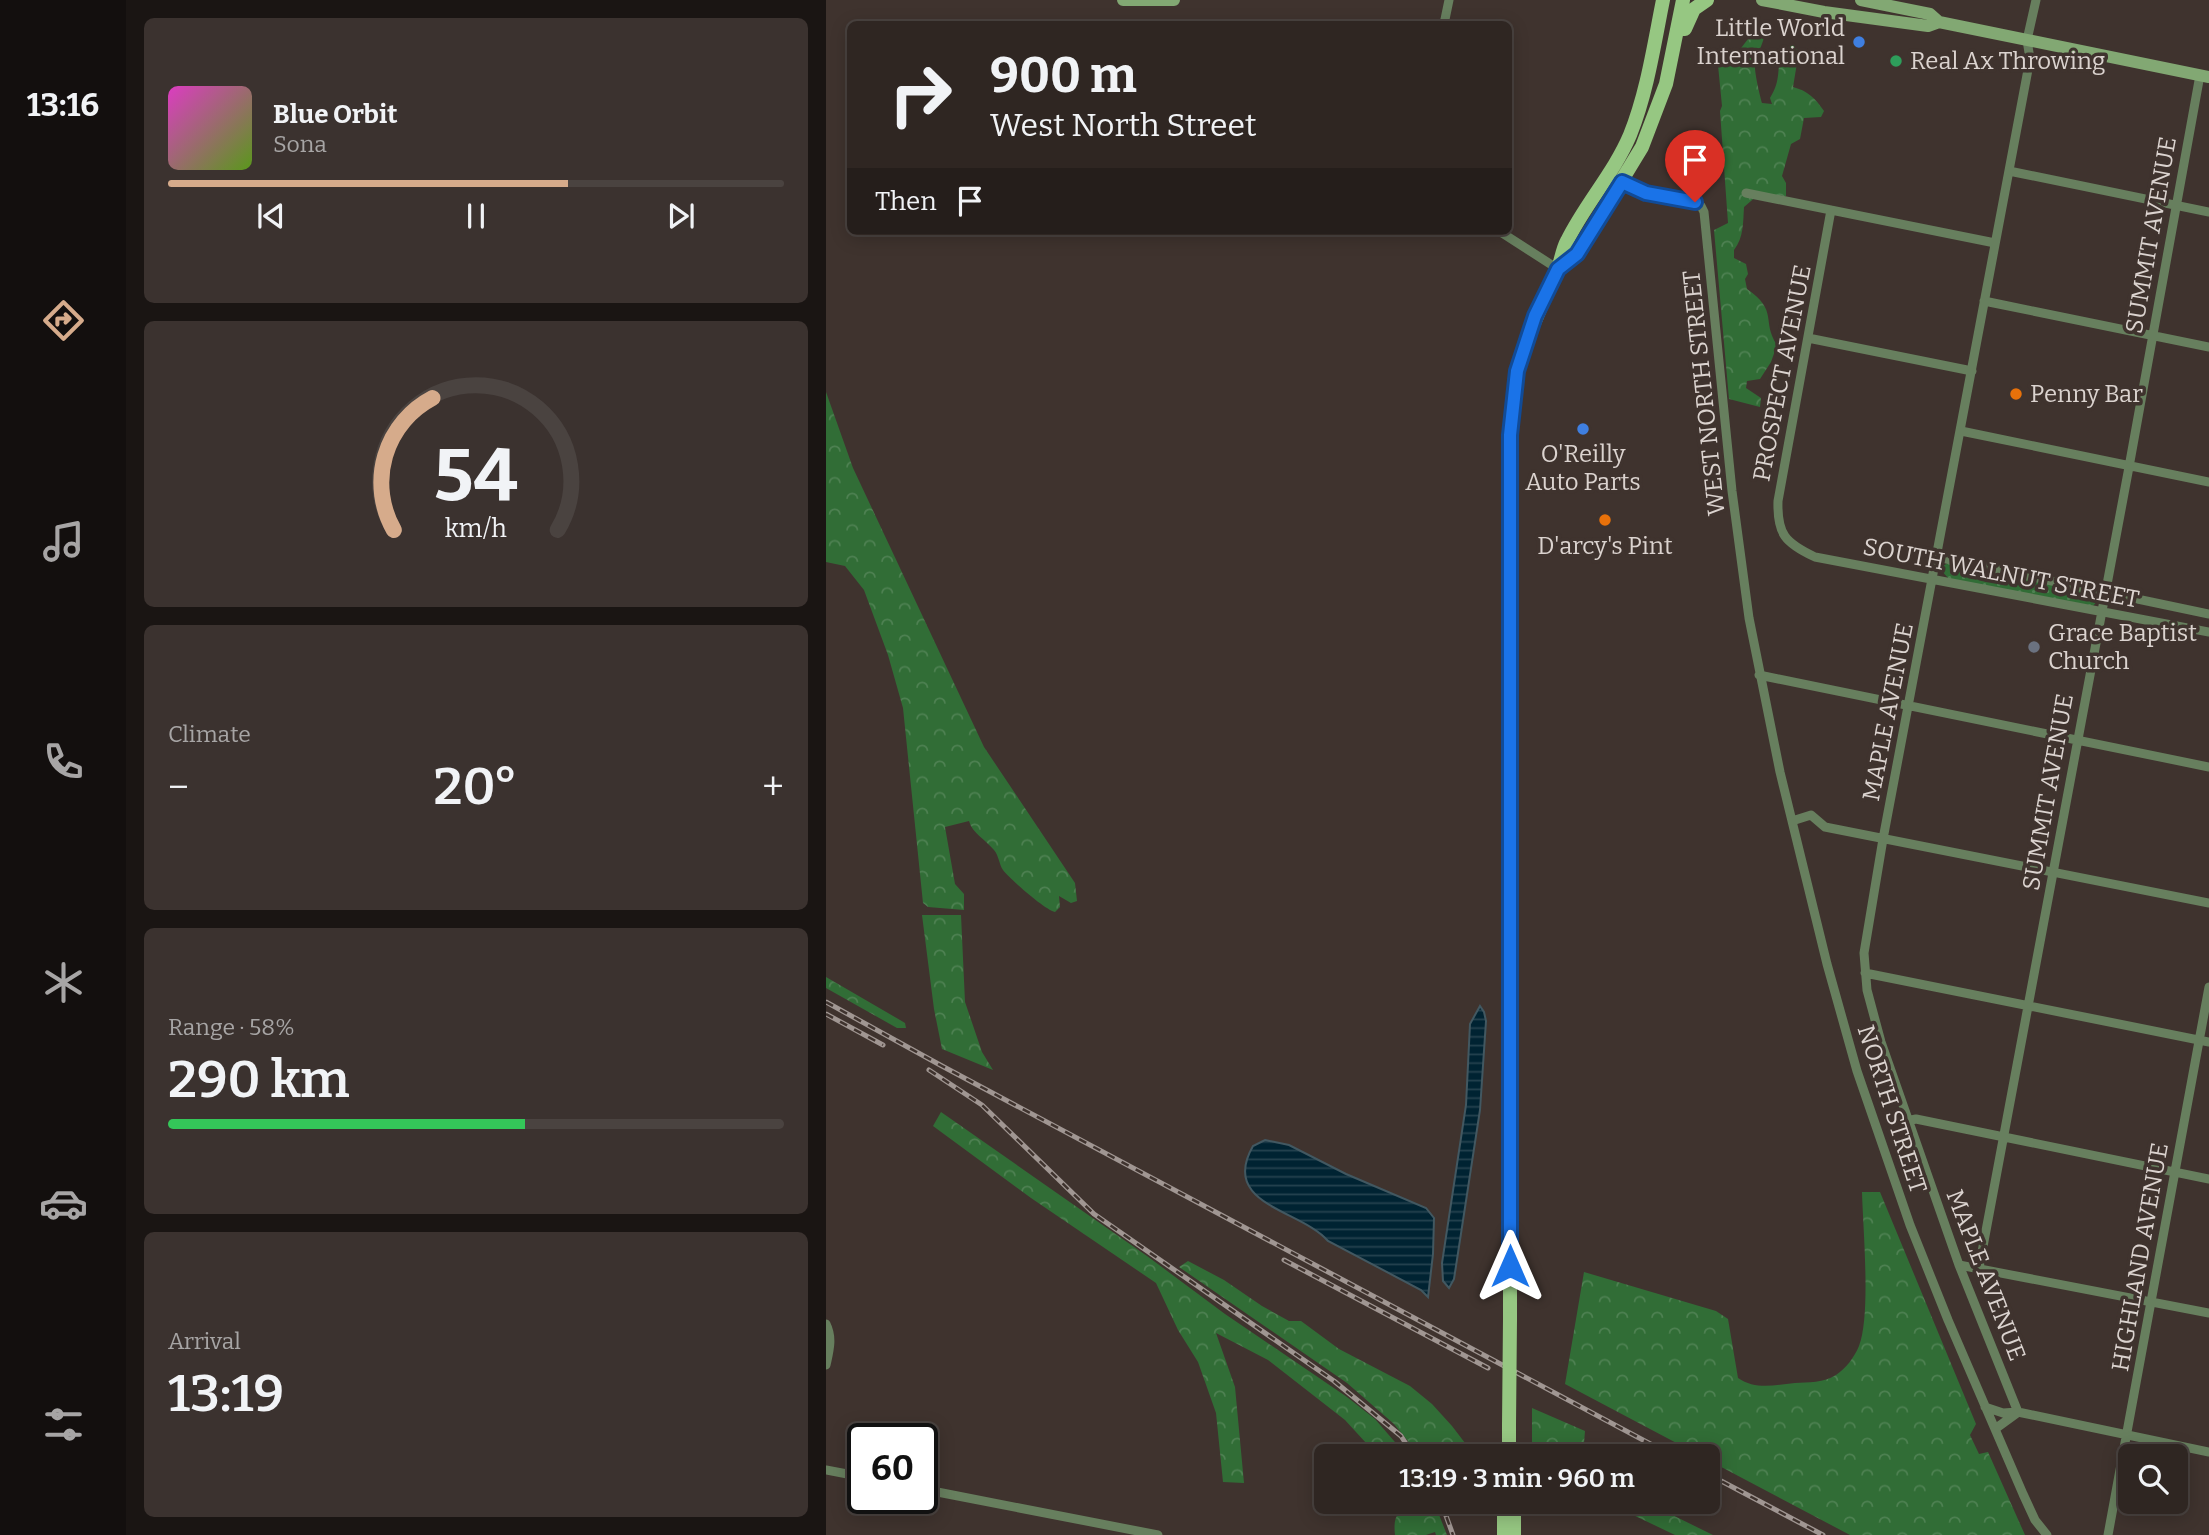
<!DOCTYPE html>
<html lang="en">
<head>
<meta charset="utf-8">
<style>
	body { margin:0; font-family:Bitter,serif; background:#3b322f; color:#f1f3f6; height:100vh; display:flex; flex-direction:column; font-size:26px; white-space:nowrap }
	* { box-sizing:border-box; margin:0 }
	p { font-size:23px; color:#a7a5a5 }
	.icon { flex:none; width:38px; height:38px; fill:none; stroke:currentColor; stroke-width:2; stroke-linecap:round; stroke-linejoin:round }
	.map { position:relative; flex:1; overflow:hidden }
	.drawer { display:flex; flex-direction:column; gap:18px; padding:18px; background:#1a1513; width:700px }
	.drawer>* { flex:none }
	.banner { position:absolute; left:21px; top:21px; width:665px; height:214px; border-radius:10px; box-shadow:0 4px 18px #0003,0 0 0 2px #4a4340; background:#2f2622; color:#f1f3f6; overflow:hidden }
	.controls { position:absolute; left:1292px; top:1444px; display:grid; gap:14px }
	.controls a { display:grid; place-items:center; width:70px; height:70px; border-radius:10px; background:#2f2622; box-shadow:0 4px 18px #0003,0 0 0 2px #4a4340; font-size:35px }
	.speed { position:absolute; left:21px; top:1423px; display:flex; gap:14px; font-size:35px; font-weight:700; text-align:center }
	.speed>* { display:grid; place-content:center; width:91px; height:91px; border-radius:50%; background:#2f2622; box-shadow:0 4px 18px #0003,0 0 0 2px #4a4340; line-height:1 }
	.speed .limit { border:4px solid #111; border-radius:10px; background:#fff; color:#111 }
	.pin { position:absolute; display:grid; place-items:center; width:60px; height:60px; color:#fff; margin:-72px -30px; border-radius:50% 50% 50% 0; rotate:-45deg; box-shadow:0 0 7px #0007 }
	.pin .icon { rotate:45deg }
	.me { position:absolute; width:77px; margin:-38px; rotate:0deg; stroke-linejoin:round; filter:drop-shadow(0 0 5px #0008) }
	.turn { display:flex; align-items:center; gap:24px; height:147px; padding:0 28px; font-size:32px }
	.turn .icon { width:91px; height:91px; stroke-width:2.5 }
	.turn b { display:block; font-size:49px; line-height:60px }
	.then { display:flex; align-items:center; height:66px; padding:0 28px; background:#0003; gap:14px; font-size:26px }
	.big { font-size:52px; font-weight:600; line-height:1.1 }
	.drawer .widget { flex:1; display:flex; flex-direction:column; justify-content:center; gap:10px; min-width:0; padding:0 24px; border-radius:10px; background:#3b322f }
	.drawer .dial { align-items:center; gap:0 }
	.dial svg { height:182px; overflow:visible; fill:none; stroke:#4a4340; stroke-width:7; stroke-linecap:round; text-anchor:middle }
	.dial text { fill:#f1f3f6; stroke:none }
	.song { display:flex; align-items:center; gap:21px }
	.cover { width:84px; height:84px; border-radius:10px; background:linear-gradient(135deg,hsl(310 70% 55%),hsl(90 70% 35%)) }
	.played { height:7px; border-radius:4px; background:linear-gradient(90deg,#d6ab8b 65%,#4a4340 65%) }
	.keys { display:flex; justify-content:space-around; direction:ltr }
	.heat { display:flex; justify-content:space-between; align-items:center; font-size:38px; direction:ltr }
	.charge { height:10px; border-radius:5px; background:linear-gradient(90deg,#34c759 58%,#4a4340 0) }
	.trip { position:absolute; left:488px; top:1444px; width:406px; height:70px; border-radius:10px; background:#2f2622; box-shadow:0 4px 18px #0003,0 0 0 2px #4a4340; font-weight:600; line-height:70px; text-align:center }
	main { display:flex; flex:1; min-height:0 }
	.menu { display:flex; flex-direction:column; width:126px; justify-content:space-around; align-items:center; background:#130f0e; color:#a7a5a5 }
	.menu .icon { width:49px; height:49px }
	.menu .current { color:#d6ab8b }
	.menu b { font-size:32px; color:#f1f3f6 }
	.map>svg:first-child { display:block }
</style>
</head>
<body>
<main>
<nav class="menu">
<b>13:16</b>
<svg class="icon current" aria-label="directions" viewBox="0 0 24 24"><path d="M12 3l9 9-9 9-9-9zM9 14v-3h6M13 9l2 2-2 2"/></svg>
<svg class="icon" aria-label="music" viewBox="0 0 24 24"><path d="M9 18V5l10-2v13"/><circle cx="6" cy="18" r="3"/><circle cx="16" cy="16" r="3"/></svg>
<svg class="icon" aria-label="phone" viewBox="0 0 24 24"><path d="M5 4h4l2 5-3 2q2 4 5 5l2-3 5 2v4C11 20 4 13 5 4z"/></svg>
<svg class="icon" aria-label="climate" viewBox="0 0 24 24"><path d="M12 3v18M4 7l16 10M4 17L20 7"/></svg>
<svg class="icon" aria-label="car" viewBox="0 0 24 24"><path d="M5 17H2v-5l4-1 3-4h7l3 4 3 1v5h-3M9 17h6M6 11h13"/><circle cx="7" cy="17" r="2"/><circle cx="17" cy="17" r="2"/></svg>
<svg class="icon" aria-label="filters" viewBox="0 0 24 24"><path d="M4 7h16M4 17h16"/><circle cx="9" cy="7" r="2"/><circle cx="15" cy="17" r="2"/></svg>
</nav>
<section class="drawer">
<div class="widget">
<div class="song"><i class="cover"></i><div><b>Blue Orbit</b><p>Sona</p></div></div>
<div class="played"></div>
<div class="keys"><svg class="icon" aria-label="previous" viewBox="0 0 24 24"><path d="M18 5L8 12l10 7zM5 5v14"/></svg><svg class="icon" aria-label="pause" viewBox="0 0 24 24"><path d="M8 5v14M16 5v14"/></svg><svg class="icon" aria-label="next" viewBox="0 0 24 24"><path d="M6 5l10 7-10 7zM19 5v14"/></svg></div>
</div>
<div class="widget dial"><svg viewBox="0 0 100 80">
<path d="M14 69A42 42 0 1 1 86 69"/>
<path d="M14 69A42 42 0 0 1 31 11" stroke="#d6ab8b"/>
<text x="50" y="56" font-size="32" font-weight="700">54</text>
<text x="50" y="72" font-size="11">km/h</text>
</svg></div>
<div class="widget"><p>Climate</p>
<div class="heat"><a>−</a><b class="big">20°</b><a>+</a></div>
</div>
<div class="widget"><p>Range · 58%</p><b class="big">290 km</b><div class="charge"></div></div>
<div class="widget"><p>Arrival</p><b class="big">13:19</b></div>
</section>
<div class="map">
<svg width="1383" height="1535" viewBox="0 0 1383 1535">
	<defs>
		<pattern id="grass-dots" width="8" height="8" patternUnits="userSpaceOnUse" patternTransform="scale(1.75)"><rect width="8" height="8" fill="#316d36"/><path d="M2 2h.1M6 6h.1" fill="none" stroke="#4e8152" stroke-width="1.8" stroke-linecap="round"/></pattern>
		<pattern id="forest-crowns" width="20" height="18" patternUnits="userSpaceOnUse" patternTransform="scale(1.75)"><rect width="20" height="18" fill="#316d36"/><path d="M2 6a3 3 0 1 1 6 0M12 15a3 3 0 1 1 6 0" fill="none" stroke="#4e8152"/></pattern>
		<pattern id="water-rules" width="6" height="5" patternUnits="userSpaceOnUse" patternTransform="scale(1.75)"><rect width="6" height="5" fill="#002332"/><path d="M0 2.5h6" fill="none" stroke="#25424f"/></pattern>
	</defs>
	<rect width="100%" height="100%" fill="#3f332e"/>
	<path fill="url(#grass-dots)" d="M1122,563L1268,594L1272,600L1267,606L1123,579L1115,570V567Z"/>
	<path fill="url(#forest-crowns)" d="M929,28H935L939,32C938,43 931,53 929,64C928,71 934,96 936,103L946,104L944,98C956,79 950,69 956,50L967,45L973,51L967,87C982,91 989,98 998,111L995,117L978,118L974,139L965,144L956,176L960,183V196L932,195L918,207C917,222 918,237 908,250V258L920,264L922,274L919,279L921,289C953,311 935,321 951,345L945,362L934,379L921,381L920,388L935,398L934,407L903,399L888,230L902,223L894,111L896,106L892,65L899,57L909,56L922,39L925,30Z
		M0,392L27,468L158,747L249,883L251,901L245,903L233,896L234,907L229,912C218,909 185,880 177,870C173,864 173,856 168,850C160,840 146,833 143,821L119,827L129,884L138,894V910L102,907L97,903L77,708L62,655L38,590L19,566L0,562Z
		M96,915H135L139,1002L156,1052L167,1070L116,1049L108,1009Z
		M0,977L74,1020L79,1023L80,1028H71L0,988Z
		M115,1112L321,1256L399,1314L521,1397L549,1419L581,1456H552L519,1420L442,1360L390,1333L409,1387L418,1483L397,1482L390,1413L372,1362L352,1330L330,1283L205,1198L107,1126Z
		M1036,1192H1054L1150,1424L1144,1435L1153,1454L1162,1452L1199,1535H1024L882,1460V1456H875L739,1384L758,1272L890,1311L902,1319L912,1378C929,1390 949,1385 969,1383C982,1382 998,1383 1010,1375C1020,1368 1028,1358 1033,1346C1045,1315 1037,1229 1036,1192Z
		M362,1261L398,1280L436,1306L463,1321H475L513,1349L584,1386L606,1404L626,1426L639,1443V1456H594L568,1424L521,1383L353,1267Z
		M706,1408L759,1431L757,1456H706Z
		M587,1502H608L621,1535H610L609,1532L600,1535H569C567,1516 571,1512 587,1502Z
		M780,1502H820L887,1535H849Z"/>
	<path fill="url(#water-rules)" stroke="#425861" stroke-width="2" d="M654,1006L658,1012L660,1021L654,1110L628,1279L623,1288L617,1281L616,1263L640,1105L644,1024Z
		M439,1140L463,1145L520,1174L600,1208L608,1218L607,1254L602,1297L595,1290L502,1241C476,1210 393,1205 427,1146Z"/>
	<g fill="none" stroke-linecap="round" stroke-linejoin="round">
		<path stroke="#677f5e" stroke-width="9" d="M618,24L623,0
			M1183,171L1383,212
			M793,181L820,193L869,202L875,206L878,212L906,491L923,618L954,772L1001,964L1031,1071L1084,1225L1122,1320L1197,1494L1209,1520L1221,1535
			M920,193L1169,243
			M1005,210L952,501C951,534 959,543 989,557L1383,632
			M673,231L732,269
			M1158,301L1383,347
			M982,338L1146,371
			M1135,431L1383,482
			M1111,557L1383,614
			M933,675L1383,767
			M966,821L985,815L999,827L1383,903
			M1039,973L1383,1042
			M1081,1121L1090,1119L1383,1179
			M1133,1265L1383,1313
			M1153,1268L1303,467L1374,75
			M0,1324C7,1338 3,1351 0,1365
			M1159,1407L1177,1413L1192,1412L1383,1452
			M1192,1412L1133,1265L1055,1042L1041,990L1038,953L1057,839L1204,59L1201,40L1210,0
			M1169,1429L1191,1413
			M0,1470L37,1477
			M96,1489L332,1535
			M1282,1535L1383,987"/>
		<path stroke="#82a873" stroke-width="12" d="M297,0H348
			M936,0L998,12L1102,26L1113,22L1383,77
			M1035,0L1104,14L1113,22"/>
		<path stroke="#96c782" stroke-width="14" d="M859,29L868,9L881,0
			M732,269L751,254L816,147L840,84L857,0
			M684,1319V435C686,368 704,330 731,271C735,262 736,250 741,241C759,204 788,173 804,135C821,93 828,45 837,0
			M683,1425V1456
			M678,1502V1535
			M688,1502V1535"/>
		<defs>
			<path id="rail" d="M0,1002L116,1066L847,1456
				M0,1014L57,1045
				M103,1070L156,1105L268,1214L508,1381L575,1436L588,1456
				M458,1260L662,1368
				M882,1474L997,1535
				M615,1502L627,1535"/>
		</defs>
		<use href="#rail" stroke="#a09692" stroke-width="5"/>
		<use href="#rail" stroke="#3f332e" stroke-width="2.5" stroke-dasharray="8" stroke-linecap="butt"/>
		<path stroke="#96c782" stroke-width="14" d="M683,1425L684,1319"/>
	</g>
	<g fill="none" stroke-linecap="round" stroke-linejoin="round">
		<defs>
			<path id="route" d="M684,1266V435L691,371L709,316L732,269L751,254L796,182L820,193L869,202"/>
		</defs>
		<use href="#route" stroke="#114b97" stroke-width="18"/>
		<use href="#route" stroke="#1a73e8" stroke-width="12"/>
	</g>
	<g fill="#3f7fe0" stroke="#3f332e" stroke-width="2.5">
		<circle cx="1033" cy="42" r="7"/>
		<circle cx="757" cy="429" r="7"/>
	</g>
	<circle fill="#2e9e5b" stroke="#3f332e" stroke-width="2.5" cx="1070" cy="61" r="7"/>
	<g fill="#e8710a" stroke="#3f332e" stroke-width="2.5">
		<circle cx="1190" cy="394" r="7"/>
		<circle cx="779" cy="520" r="7"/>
	</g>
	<circle fill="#6b7280" stroke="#3f332e" stroke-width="2.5" cx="1208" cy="647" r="7"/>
	<g text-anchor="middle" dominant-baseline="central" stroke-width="7" stroke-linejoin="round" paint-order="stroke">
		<g font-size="24" fill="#dbd3cf" stroke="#3f332e" text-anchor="start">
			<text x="1019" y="28" text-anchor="end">Little World<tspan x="1019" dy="28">International</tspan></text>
			<text x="1084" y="61">Real Ax Throwing</text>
			<text x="1204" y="394">Penny Bar</text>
			<text x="757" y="454" text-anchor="middle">O'Reilly<tspan x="757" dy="28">Auto Parts</tspan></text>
			<text x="779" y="546" text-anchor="middle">D'arcy's Pint</text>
			<text x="1222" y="633">Grace Baptist<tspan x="1222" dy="28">Church</tspan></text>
		</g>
		<g font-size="24" fill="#dbd3cf" stroke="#3f332e">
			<text transform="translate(1325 235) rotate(-80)">SUMMIT AVENUE</text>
			<text transform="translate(956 373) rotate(-79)">PROSPECT AVENUE</text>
			<text transform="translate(878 393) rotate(-96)">WEST NORTH STREET</text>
			<text transform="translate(1175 573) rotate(11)">SOUTH WALNUT STREET</text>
			<text transform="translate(1062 712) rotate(-79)">MAPLE AVENUE</text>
			<text transform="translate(1222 792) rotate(-80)">SUMMIT AVENUE</text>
			<text transform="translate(1066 1109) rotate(72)">NORTH STREET</text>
			<text transform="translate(1314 1257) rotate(-80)">HIGHLAND AVENUE</text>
			<text transform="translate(1160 1275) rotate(69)">MAPLE AVENUE</text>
		</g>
	</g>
</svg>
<div class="controls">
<a><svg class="icon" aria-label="search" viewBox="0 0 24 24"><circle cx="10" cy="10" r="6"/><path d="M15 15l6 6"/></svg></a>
</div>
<div class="speed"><div class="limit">60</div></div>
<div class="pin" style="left:869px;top:202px;background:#d93025"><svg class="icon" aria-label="arrive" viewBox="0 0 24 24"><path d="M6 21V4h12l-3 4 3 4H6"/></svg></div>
<svg class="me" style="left:684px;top:1266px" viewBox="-20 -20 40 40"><path d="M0-17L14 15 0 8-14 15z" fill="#1a73e8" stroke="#fff" stroke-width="4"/></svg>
<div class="trip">13:19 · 3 min · 960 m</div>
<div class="banner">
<div class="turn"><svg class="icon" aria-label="right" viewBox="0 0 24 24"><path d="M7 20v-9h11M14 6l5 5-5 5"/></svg><div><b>900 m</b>West North Street</div></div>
<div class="then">Then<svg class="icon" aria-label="arrive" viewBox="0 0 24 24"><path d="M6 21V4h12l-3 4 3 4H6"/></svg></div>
</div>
</div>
</main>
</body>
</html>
